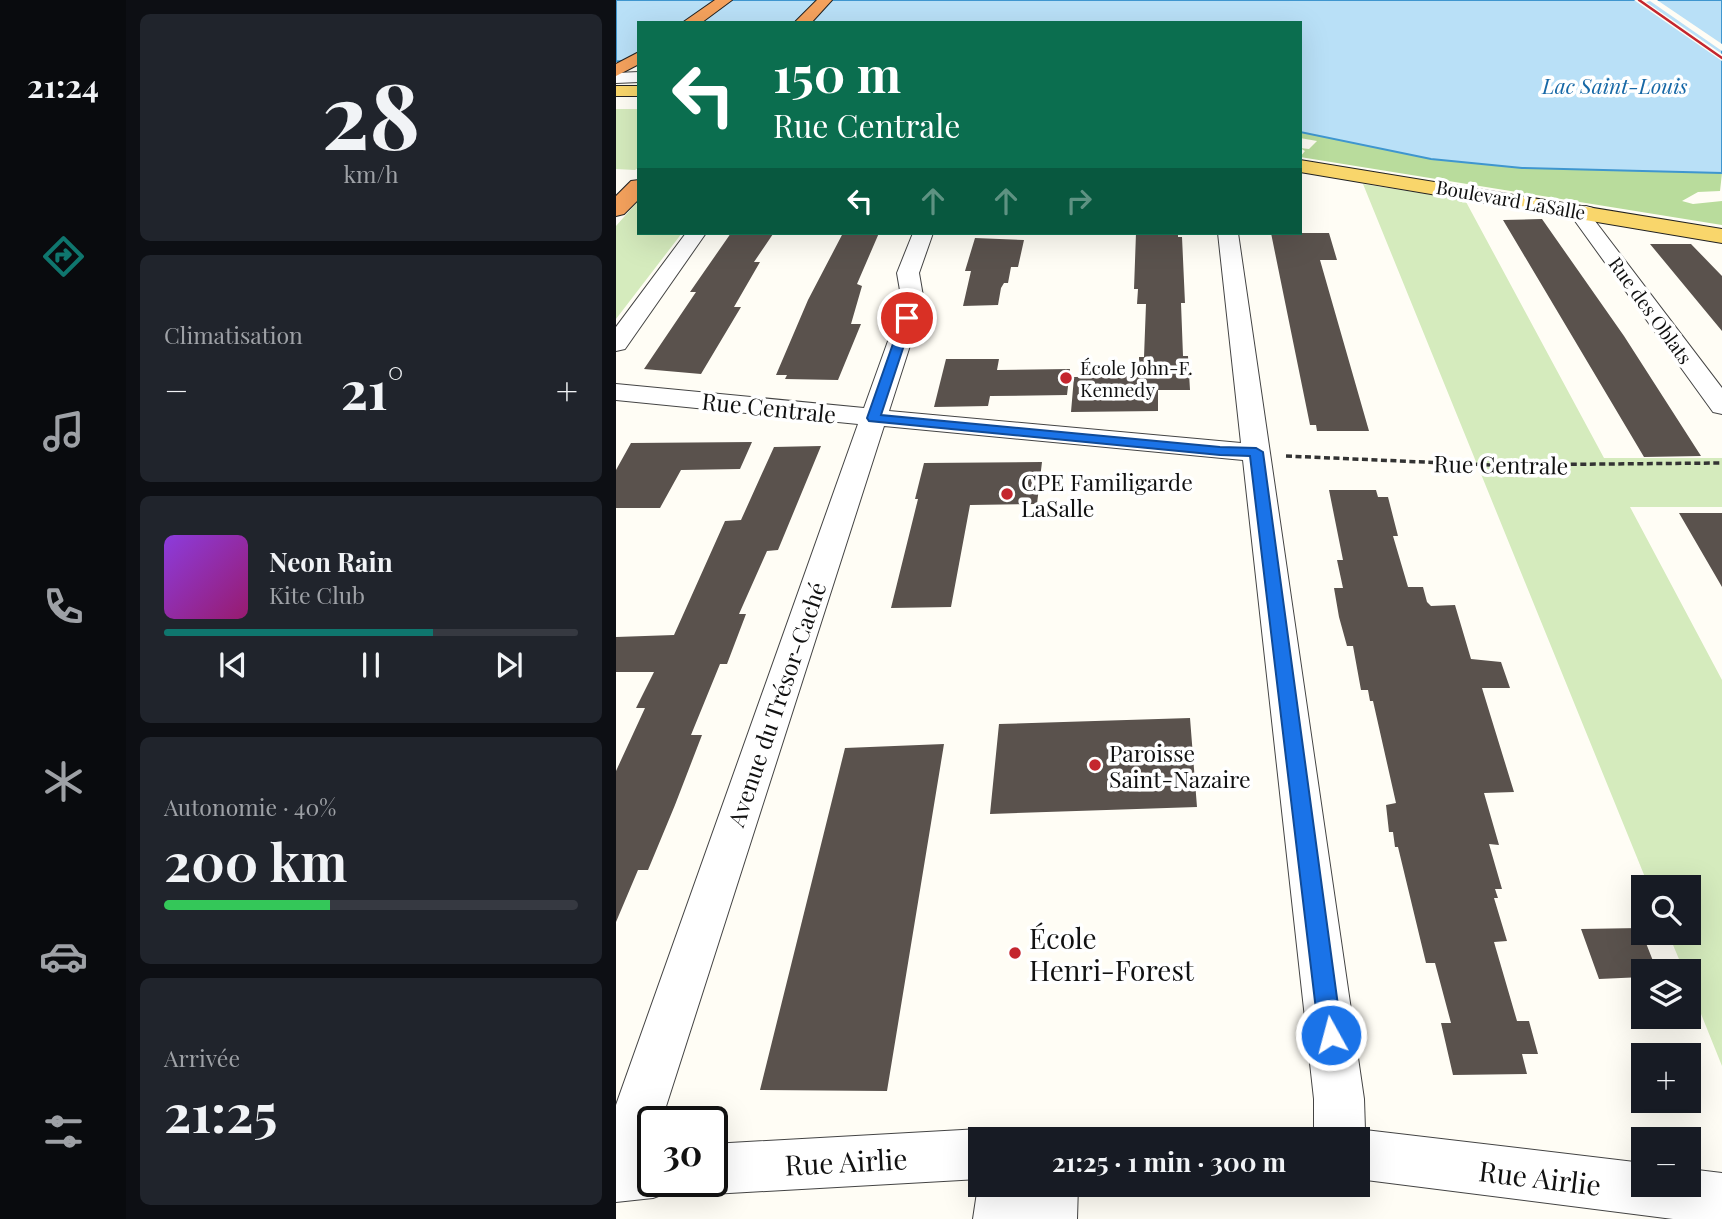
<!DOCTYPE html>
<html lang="fr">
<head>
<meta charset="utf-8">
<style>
	body { margin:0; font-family:"Playfair Display",serif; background:#20242c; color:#f1f3f6; height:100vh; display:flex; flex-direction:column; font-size:26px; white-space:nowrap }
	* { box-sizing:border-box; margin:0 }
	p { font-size:23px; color:#9ea1a6 }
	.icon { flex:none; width:38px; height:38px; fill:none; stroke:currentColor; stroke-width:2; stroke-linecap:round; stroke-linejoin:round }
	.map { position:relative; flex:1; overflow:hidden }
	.panel { display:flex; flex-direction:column; gap:14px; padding:14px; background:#0d0f14; width:490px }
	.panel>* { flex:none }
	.banner { position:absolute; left:21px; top:21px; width:665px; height:214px; border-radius:0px; box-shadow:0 7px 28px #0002; background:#0b6e4f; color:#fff; overflow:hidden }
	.fabs { position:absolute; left:1015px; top:875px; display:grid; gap:14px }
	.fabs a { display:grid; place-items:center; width:70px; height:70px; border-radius:0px; background:#171b24; box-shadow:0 7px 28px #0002; font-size:35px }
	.speed { position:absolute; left:21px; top:1106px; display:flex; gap:14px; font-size:35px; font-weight:700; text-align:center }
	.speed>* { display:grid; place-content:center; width:91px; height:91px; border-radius:50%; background:#171b24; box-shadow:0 7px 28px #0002; line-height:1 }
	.speed .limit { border:4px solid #111; border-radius:10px; background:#fff; color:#111 }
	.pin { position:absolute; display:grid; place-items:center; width:60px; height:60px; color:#fff; margin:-30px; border:4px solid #fff; border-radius:50%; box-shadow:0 2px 7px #0007 }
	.me { position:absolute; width:77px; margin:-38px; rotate:353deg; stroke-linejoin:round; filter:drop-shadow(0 0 5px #0008) }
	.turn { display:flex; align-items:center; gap:24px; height:147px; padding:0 21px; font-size:32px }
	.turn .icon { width:91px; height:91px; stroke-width:2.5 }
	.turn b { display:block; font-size:49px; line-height:60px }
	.lanes { display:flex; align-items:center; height:66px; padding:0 21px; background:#0003; justify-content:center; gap:35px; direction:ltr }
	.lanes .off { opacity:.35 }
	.big { font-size:52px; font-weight:700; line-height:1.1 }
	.panel .card { flex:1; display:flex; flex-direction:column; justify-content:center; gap:10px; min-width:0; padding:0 24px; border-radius:10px; background:#20242c }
	.panel .dial { align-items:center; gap:0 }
	.dial b { font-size:91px; line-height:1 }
	.song { display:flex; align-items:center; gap:21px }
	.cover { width:84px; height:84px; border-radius:10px; background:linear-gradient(135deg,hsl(270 70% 55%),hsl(320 70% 35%)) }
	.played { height:7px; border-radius:4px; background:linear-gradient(90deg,#0f766e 65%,#363941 65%) }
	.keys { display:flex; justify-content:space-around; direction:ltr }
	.heat { display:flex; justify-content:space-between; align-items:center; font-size:38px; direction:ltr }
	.charge { height:10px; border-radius:5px; background:linear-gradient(90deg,#34c759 40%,#363941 0) }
	.trip { position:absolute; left:352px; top:1127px; width:402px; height:70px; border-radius:0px; background:#171b24; box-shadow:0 7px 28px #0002; font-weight:700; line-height:70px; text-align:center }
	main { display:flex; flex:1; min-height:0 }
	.tabs { display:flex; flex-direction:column; width:126px; justify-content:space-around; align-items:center; background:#090b0e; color:#9ea1a6 }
	.tabs .icon { width:49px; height:49px }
	.tabs .current { color:#0f766e }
	.tabs b { font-size:32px; color:#f1f3f6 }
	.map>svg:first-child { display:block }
</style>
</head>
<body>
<main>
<nav class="tabs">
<b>21:24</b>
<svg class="icon current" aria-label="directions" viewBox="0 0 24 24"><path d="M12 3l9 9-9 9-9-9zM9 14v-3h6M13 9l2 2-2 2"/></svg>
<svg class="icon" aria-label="music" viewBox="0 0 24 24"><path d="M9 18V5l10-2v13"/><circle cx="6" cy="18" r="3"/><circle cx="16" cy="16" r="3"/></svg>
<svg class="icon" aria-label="phone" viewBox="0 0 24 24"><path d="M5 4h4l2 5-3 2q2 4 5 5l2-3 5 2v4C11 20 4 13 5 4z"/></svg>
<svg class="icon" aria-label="climate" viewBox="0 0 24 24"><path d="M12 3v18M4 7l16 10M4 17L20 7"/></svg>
<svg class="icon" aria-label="car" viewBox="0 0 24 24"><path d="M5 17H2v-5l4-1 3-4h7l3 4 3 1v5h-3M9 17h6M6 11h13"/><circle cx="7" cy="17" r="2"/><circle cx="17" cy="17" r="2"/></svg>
<svg class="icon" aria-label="filters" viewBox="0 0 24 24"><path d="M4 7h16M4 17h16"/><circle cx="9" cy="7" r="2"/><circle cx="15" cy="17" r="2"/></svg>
</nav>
<section class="panel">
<div class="card dial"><b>28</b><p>km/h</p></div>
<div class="card"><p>Climatisation</p>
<div class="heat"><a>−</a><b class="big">21°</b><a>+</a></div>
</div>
<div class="card">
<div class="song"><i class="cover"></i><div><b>Neon Rain</b><p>Kite Club</p></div></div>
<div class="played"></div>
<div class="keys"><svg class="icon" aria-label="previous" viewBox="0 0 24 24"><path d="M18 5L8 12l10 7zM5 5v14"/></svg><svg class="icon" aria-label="pause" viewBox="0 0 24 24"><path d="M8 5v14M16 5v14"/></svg><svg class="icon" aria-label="next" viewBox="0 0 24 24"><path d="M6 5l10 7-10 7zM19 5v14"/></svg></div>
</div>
<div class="card"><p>Autonomie · 40%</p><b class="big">200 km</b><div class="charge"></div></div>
<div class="card"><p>Arrivée</p><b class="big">21:25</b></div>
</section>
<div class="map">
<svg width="1106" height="1219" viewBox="0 0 1106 1219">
	<rect width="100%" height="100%" fill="#fffdf5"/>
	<path fill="#d5ebbd" d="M0,109H23V167L19,170L0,169Z
		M747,184L849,200L988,458H1106V507H1014L1106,680V1066L1073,984V971H1068L1052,933H1073V887H1033Z
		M23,200V233H66L0,319V226Z"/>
	<path fill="#b9dc9c" d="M684,132L815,159L906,168L1106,173L1104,191L1082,192L1066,201L1077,204L1106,201V225L684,157L689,151L684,148L693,149L701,141L684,138Z"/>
	<path fill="#b9e0f7" stroke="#3f96cf" stroke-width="2" d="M0,0H1106V173L906,168L815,159L684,132V23H23V62L0,61Z"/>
	<path fill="#fffdf5" d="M1018,0H1041L1106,44V51L1034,1L1030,2L1106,54V61Z"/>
	<path fill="#5a524d" d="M926,219L1008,336L1085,456L1028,457L887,220Z
		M115,233L157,234L138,262H144L118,307H125L85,374L28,369L80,292H74Z
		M227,233H263L241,284L246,286L235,324H245L222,380L169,379L171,375H160L192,300Z
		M520,233H562V237H566L569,303H565L567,356H572L574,390H542V411L455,412L458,377L523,376V357H528L530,304H521L522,289H518Z
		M655,233H713L721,260H704L753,431H701L700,425H694Z
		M359,238L408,240L402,267H395L392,283H388L385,288L382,305L347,306L355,271H349Z
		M1034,244H1075L1106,276V331Z
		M330,359H383L381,370L454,369L451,395L374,396L372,406L318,407Z
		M136,442L124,469L65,470L44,508H0V470L15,443Z
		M205,446L162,550L151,551L123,614H130L111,664H104L75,735H86L59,805L32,870H22L0,922V771L29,708H20L38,672H0V637L58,635L109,521L125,520L158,447Z
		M426,462L421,504L354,505L335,607L275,608L302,499H299L308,463Z
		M713,490H760L762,497H772L782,536H777L792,587H807L811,602L815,606L839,605L855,659L885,662L894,688H866L898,792L868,793L883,845L873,844L886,889H879L882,898H878L891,941L878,942L901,1021H913L922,1054H906L911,1074L837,1075L825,1023H835L819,963H810L782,847H779L777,832H773L770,805L780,803L757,701H754L752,690H745L737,646H731L723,617L718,588H727L721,560H727Z
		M1063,513H1106V587Z
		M574,718L581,807L374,814L383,724Z
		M328,744L271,1091L144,1090L229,748Z
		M1024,928L1041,971H1027V977L983,979L965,929Z"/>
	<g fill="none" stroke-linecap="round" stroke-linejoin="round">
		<defs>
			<path id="minor" d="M23,72V82L0,83V73Z
				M970,206L977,208L980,212L979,221L1106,388V414L1097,412L959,221L963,208Z
				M70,233H90L9,349L0,351V327Z
				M297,233H317L303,273L308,302L273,411L625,443L602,233H622L748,1099L749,1130L1027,1163V1185H1073V1169L1106,1173V1219H1057L742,1179V1139H698V1099L627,460L268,426L45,1122H37V1181H60L56,1191L37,1198L0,1202V1105L242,424L0,400V384L248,408L286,302L281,273Z
				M364,1129L383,1139H364V1185H462L461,1219H357L363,1179L96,1194L78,1187L75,1181H96V1144Z"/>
			<path id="major" d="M0,86H23V96H0Z
				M684,160L1106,229V243L684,172Z"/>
			<path id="highway" d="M99,0H116L85,23H66Z
				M201,0H216L195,23H178Z
				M23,52V64L0,76V64Z
				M23,180V199L8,214L0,216V196L15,181Z"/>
		</defs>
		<use href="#minor" stroke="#444" stroke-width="2"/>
		<use href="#major" stroke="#222" stroke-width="2"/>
		<use href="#highway" stroke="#222" stroke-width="2"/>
		<path stroke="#333" stroke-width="3.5" stroke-dasharray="6 3.5" stroke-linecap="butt" d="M670,456L875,465L1106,463"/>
		<use href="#minor" fill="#fff" fill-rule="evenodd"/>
		<use href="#major" fill="#f9d66b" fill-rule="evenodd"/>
		<use href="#highway" fill="#f5a25d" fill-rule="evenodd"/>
		<path stroke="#c4262e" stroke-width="2.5" d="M1023,0L1106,58"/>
	</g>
	<path fill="#1a73e8" stroke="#114b97" stroke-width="2" d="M291,314L297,318L265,415L604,447L640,448L647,452L726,1035L723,1042L715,1045L707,1042L703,1035L634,456L604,455L253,421L251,418L286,318Z"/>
	<g fill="#c4262e" stroke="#fff" stroke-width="2.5">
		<circle cx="450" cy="378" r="7"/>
		<circle cx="391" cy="494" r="7"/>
		<circle cx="479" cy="765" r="7"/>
		<circle cx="399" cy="953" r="7"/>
	</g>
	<g text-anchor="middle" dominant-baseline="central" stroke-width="7" stroke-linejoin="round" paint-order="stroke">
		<g font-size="19" fill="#111" stroke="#fff">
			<text transform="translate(895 199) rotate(10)">Boulevard LaSalle</text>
			<text transform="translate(1035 310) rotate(54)">Rue des Oblats</text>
		</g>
		<g font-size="19" fill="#111" stroke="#fff" text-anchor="start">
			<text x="464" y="367">École John-F.<tspan x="464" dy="22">Kennedy</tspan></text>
		</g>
		<g font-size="21" font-style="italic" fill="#1768a6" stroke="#fff">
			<text x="999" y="85">Lac Saint-Louis</text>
		</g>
		<g font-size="23" fill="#111" stroke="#fff">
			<text transform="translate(153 407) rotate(6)">Rue Centrale</text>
			<text transform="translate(885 464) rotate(1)">Rue Centrale</text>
			<text transform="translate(160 704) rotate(-71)">Avenue du Trésor-Caché</text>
		</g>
		<g font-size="23" fill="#111" stroke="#fff" text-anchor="start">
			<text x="405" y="481">CPE Familigarde<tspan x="405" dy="26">LaSalle</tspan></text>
			<text x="493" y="752">Paroisse<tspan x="493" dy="26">Saint-Nazaire</tspan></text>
		</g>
		<g font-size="28" fill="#111" stroke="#fff" text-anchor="start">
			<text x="413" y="937">École<tspan x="413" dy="32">Henri-Forest</tspan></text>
		</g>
		<g font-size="28" fill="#111" stroke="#fff">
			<text transform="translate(230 1161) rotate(-3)">Rue Airlie</text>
			<text transform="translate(924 1177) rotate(7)">Rue Airlie</text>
		</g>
	</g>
</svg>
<div class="fabs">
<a><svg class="icon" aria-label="search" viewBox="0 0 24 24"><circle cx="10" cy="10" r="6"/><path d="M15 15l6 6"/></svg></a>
<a><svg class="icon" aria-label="layers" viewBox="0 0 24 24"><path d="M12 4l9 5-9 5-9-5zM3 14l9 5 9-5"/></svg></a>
<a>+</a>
<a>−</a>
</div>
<div class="speed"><div class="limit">30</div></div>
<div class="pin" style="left:291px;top:318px;background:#d93025"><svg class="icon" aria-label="arrive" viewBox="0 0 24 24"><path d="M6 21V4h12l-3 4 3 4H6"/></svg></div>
<svg class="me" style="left:715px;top:1035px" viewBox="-20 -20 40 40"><circle r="17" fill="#1a73e8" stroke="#fff" stroke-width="3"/><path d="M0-11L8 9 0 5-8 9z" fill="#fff"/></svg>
<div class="trip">21:25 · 1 min · 300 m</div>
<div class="banner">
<div class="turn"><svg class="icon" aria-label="left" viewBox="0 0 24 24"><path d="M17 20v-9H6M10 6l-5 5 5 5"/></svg><div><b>150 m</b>Rue Centrale</div></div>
<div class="lanes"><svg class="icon" aria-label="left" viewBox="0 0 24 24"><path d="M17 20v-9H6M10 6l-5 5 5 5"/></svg><svg class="icon off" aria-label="ahead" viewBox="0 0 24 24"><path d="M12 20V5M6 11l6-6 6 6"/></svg><svg class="icon off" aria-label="ahead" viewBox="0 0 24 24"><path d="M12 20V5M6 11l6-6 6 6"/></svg><svg class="icon off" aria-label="right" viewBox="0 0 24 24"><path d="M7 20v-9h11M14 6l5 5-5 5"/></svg></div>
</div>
</div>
</main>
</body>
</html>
